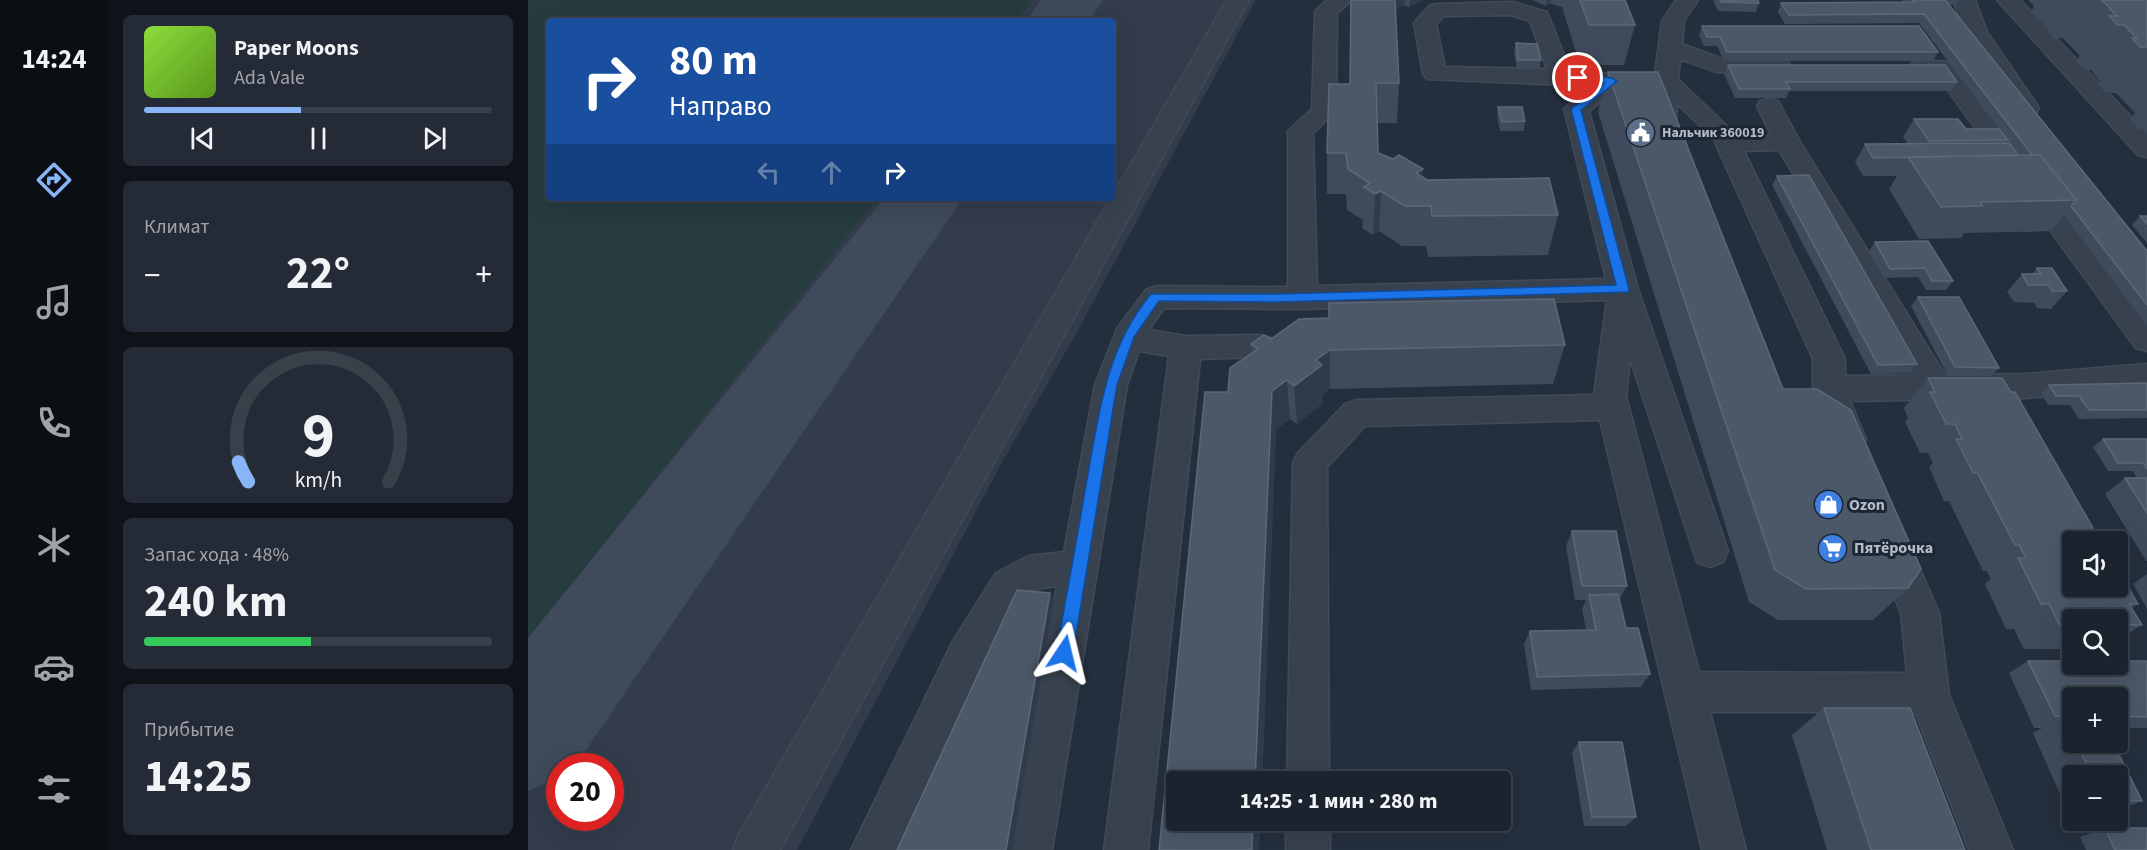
<!DOCTYPE html>
<html lang="ru">
<head>
<meta charset="utf-8">
<style>
	body { margin:0; font-family:"Source Sans 3",sans-serif; background:#242b36; color:#f1f3f6; height:100vh; display:flex; flex-direction:column; font-size:22px; white-space:nowrap }
	* { box-sizing:border-box; margin:0 }
	p { font-size:20px; color:#a0a4aa }
	.icon { flex:none; width:33px; height:33px; fill:none; stroke:currentColor; stroke-width:2; stroke-linecap:round; stroke-linejoin:round }
	.map { position:relative; flex:1; overflow:hidden }
	.details { display:flex; flex-direction:column; gap:15px; padding:15px; background:#0f1319; width:420px }
	.details>* { flex:none }
	.guide { position:absolute; left:18px; top:18px; width:570px; height:183px; border-radius:6px; box-shadow:0 6px 24px #0002,0 0 0 2px #39404a; background:#1a4fa0; color:#fff; overflow:hidden }
	.buttons { position:absolute; left:1534px; top:531px; display:grid; gap:12px }
	.buttons a { display:grid; place-items:center; width:66px; height:66px; border-radius:6px; background:#1b232e; box-shadow:0 6px 24px #0002,0 0 0 2px #39404a; font-size:30px }
	.speed { position:absolute; left:18px; top:753px; display:flex; gap:12px; font-size:30px; font-weight:700; text-align:center }
	.speed>* { display:grid; place-content:center; width:78px; height:78px; border-radius:50%; background:#1b232e; box-shadow:0 6px 24px #0002,0 0 0 2px #39404a; line-height:1 }
	.speed .limit { border:9px solid #d22; background:#fff; color:#111 }
	.pin { position:absolute; display:grid; place-items:center; width:51px; height:51px; color:#fff; margin:-26px; border:3px solid #fff; border-radius:50%; box-shadow:0 2px 6px #0007 }
	.me { position:absolute; width:66px; margin:-33px; rotate:10deg; stroke-linejoin:round; filter:drop-shadow(0 0 4px #0008) }
	.turn { display:flex; align-items:center; gap:21px; height:126px; padding:0 24px; font-size:27px }
	.turn .icon { width:78px; height:78px; stroke-width:2.5 }
	.turn b { display:block; font-size:42px; line-height:51px }
	.lanes { display:flex; align-items:center; height:57px; padding:0 24px; background:#0003; justify-content:center; gap:30px; direction:ltr }
	.lanes .off { opacity:.35 }
	.big { font-size:45px; font-weight:700; line-height:1.1 }
	.details .tile { flex:1; display:flex; flex-direction:column; justify-content:center; gap:9px; min-width:0; padding:0 21px; border-radius:9px; background:#242b36 }
	.details .dial { align-items:center; gap:0 }
	.dial svg { height:156px; overflow:visible; fill:none; stroke:#39404a; stroke-width:7; stroke-linecap:round; text-anchor:middle }
	.dial text { fill:#f1f3f6; stroke:none }
	.song { display:flex; align-items:center; gap:18px }
	.cover { width:72px; height:72px; border-radius:9px; background:linear-gradient(135deg,hsl(90 70% 55%),hsl(90 70% 35%)) }
	.played { height:6px; border-radius:3px; background:linear-gradient(90deg,#8ab4f8 45%,#39404a 45%) }
	.keys { display:flex; justify-content:space-around; direction:ltr }
	.heat { display:flex; justify-content:space-between; align-items:center; font-size:33px; direction:ltr }
	.charge { height:9px; border-radius:4px; background:linear-gradient(90deg,#34c759 48%,#39404a 0) }
	.trip { position:absolute; left:638px; top:771px; width:345px; height:60px; border-radius:6px; background:#1b232e; box-shadow:0 6px 24px #0002,0 0 0 2px #39404a; font-weight:700; line-height:60px; text-align:center }
	main { display:flex; flex:1; min-height:0 }
	.tabs { display:flex; flex-direction:column; width:108px; justify-content:space-around; align-items:center; background:#0b0e12; color:#a0a4aa }
	.tabs .icon { width:42px; height:42px }
	.tabs .current { color:#8ab4f8 }
	.tabs b { font-size:27px; color:#f1f3f6 }
	.map>svg:first-child { display:block }
</style>
</head>
<body>
<main>
<nav class="tabs">
<b>14:24</b>
<svg class="icon current" aria-label="directions" viewBox="0 0 24 24"><path d="M12 3l9 9-9 9-9-9zM9 14v-3h6M13 9l2 2-2 2"/></svg>
<svg class="icon" aria-label="music" viewBox="0 0 24 24"><path d="M9 18V5l10-2v13"/><circle cx="6" cy="18" r="3"/><circle cx="16" cy="16" r="3"/></svg>
<svg class="icon" aria-label="phone" viewBox="0 0 24 24"><path d="M5 4h4l2 5-3 2q2 4 5 5l2-3 5 2v4C11 20 4 13 5 4z"/></svg>
<svg class="icon" aria-label="climate" viewBox="0 0 24 24"><path d="M12 3v18M4 7l16 10M4 17L20 7"/></svg>
<svg class="icon" aria-label="car" viewBox="0 0 24 24"><path d="M5 17H2v-5l4-1 3-4h7l3 4 3 1v5h-3M9 17h6M6 11h13"/><circle cx="7" cy="17" r="2"/><circle cx="17" cy="17" r="2"/></svg>
<svg class="icon" aria-label="filters" viewBox="0 0 24 24"><path d="M4 7h16M4 17h16"/><circle cx="9" cy="7" r="2"/><circle cx="15" cy="17" r="2"/></svg>
</nav>
<section class="details">
<div class="tile">
<div class="song"><i class="cover"></i><div><b>Paper Moons</b><p>Ada Vale</p></div></div>
<div class="played"></div>
<div class="keys"><svg class="icon" aria-label="previous" viewBox="0 0 24 24"><path d="M18 5L8 12l10 7zM5 5v14"/></svg><svg class="icon" aria-label="pause" viewBox="0 0 24 24"><path d="M8 5v14M16 5v14"/></svg><svg class="icon" aria-label="next" viewBox="0 0 24 24"><path d="M6 5l10 7-10 7zM19 5v14"/></svg></div>
</div>
<div class="tile"><p>Климат</p>
<div class="heat"><a>−</a><b class="big">22°</b><a>+</a></div>
</div>
<div class="tile dial"><svg viewBox="0 0 100 80">
<path d="M14 69A42 42 0 1 1 86 69"/>
<path d="M14 69A42 42 0 0 1 9 59" stroke="#8ab4f8"/>
<text x="50" y="56" font-size="32" font-weight="700">9</text>
<text x="50" y="72" font-size="11">km/h</text>
</svg></div>
<div class="tile"><p>Запас хода · 48%</p><b class="big">240 km</b><div class="charge"></div></div>
<div class="tile"><p>Прибытие</p><b class="big">14:25</b></div>
</section>
<div class="map">
<svg width="1619" height="850" viewBox="0 0 1619 850">
	<rect width="100%" height="100%" fill="#242f3e"/>
	<path fill="#323c4b" fill-rule="evenodd" d="M0,0H728L548,334L472,466L269,850H0ZM21,21H585V198H21ZM32,766H82V818H32Z"/>
	<path fill="#263c3f" d="M0,0H504L488,21H21V198H349L0,639Z"/>
	<g fill="none" stroke-linecap="round" stroke-linejoin="round">
		<path fill="#3f4a5a" fill-rule="evenodd" d="M513,0H575L561,21H498Z
			M356,198H435L47,766H32V778L0,791V638Z"/>
		<defs>
			<path id="minor" d="M699,0H721L252,850H205L211,834Z
				M799,0H824L809,13L808,111L785,133L789,286L1078,279L1036,109L1063,86L899,79L895,74L886,23L902,5L910,4L985,2L1019,12L1042,70L1084,74H1127L1134,21L1148,0H1170L1156,21L1154,44L1192,58L1251,59L1259,61L1263,66L1259,71L1251,73L1189,72L1152,59L1150,79L1209,136L1243,135L1229,106L1232,101L1241,99L1250,101L1272,142L1417,375L1497,374L1619,364V388L1497,398L1322,401L1338,439L1333,449L1321,452L1309,449L1285,389V359L1185,138L1149,104L1148,121L1152,132L1149,137L1140,140L1131,137L1124,121L1126,88H1090L1061,111L1110,289L1200,551L1195,562L1182,567L1169,562L1102,358L1098,396L1171,672L1379,673L1373,613L1346,546L1351,535L1364,530L1377,535L1411,613L1421,695L1485,850H1441L1388,714L1365,712H1182L1218,850H1174L1072,420L837,426L799,467L801,782H759L765,463L770,453L817,404L829,400L1066,395L1079,300L775,309L636,308L621,330L658,336L732,335L743,338L747,346L743,354L732,357L672,359L620,850H576L641,356L611,351L599,385L524,850H480L529,586L508,589L494,597L453,667L368,850H323L425,641L468,573L501,556L536,552L567,385L589,329L618,290L628,286L760,287V131L784,109L787,11ZM983,15L1002,21L1019,69L917,67L908,24L916,16ZM1251,150L1385,375L1317,376V359L1216,151Z
				M1425,0H1447L1459,32L1511,108L1508,113L1499,115L1490,113L1437,32Z
				M1469,0H1492L1619,134V157L1610,155Z
				M1393,60L1423,62L1619,318V351L1608,348L1408,74L1385,72L1381,67L1385,62Z
				M758,820H802V850H758Z"/>
		</defs>
		<use href="#minor" stroke="#414a57" stroke-width="3"/>
		<use href="#minor" fill="#38414e" fill-rule="evenodd"/>
	</g>
	<path fill="#3f4b5c" fill-rule="evenodd" d="M822,0H895L881,7L876,5L867,10L871,83L869,123H849L850,153L895,169L894,177L899,180L1030,215L1020,255L900,257L898,246H874L851,231L845,235L834,228L835,220L819,210L818,194H799V153L822,84Z
		M1004,0H1097L1107,25L1096,65H1052L1034,7L1021,3L1018,6Z
		M1185,0H1230L1231,3L1228,12L1190,11Z
		M1374,0H1431L1428,5H1420L1619,251V326L1536,215L1523,231L1436,233L1433,238L1391,239L1361,189L1369,176H1335L1327,162L1337,144H1380L1375,137L1386,119L1438,129H1471L1391,23L1257,24L1250,12L1253,3L1375,2ZM1480,141L1491,155L1478,143Z
		M1500,0H1619V133L1616,129H1611L1602,119L1607,113L1588,93H1578L1569,84L1572,81L1563,70L1557,71L1548,61L1552,56L1535,38H1526L1519,30L1521,28L1503,12L1506,6Z
		M1174,26L1410,52L1405,61H1196L1189,46H1176L1171,35Z
		M988,43L1013,60L1011,69H989L986,52Z
		M1200,65L1429,82L1424,91H1261L1258,98H1207L1196,74Z
		M1080,72L1255,389L1380,588L1345,620H1250L1221,602L1070,112Z
		M970,107L997,121L996,131H972L969,116Z
		M1249,176L1389,364L1382,373L1343,374L1244,185Z
		M1612,216H1619V243L1604,225Z
		M1347,242L1425,281L1418,290H1398L1390,277L1356,278L1341,251Z
		M1509,268L1539,291L1523,309L1509,308L1506,303L1486,302L1479,292L1494,274H1504Z
		M1390,297L1471,368L1463,376H1420L1383,306Z
		M1026,299L1037,345L1025,384L802,389L795,394V403L769,424L762,419L748,429L734,782H648V820H732L731,850H631L677,392H700L702,368L724,353L723,344L736,335L743,339L771,319L801,318V303Z
		M1400,378L1610,604L1604,608L1614,625L1590,640V620H1545V649H1496L1486,629H1478L1457,584L1463,579L1459,571H1455L1421,501H1416L1401,467L1405,463L1400,453H1392L1377,422L1380,418L1376,408Z
		M1619,383V418L1551,419L1542,405H1520L1513,393L1521,385Z
		M1575,439H1619V561H1618L1577,494L1597,478H1609L1605,471H1580L1565,447Z
		M1044,531L1099,586L1091,600L1098,628L1122,674L1113,687L1003,690L996,644L1002,631L1058,630L1054,609L1058,600H1047L1038,546Z
		M1619,574V609L1605,584Z
		M1500,661H1619V728H1590V698H1545V742H1585L1614,801L1590,810V776H1545V814H1541L1505,733L1514,728H1506L1481,673Z
		M1296,708L1437,850H1299L1264,735Z
		M1051,742L1108,817L1098,826H1056L1044,753Z
		M1577,828L1619,850H1558L1552,837Z"/>
	<path fill="#2f3b4b" d="M864,0H877L876,5L863,12Z
		M882,0H895L881,7Z
		M1019,0H1022L1021,3L1018,6Z
		M895,169L892,206L888,173Z
		M853,191L851,231L845,235L847,194Z
		M802,350V389L795,394V403L769,424L766,386L788,360Z
		M759,380L762,419L748,429L734,782H727L744,391Z
		M522,593L526,600L484,850H478Z
		M725,820H732L731,850H724Z"/>
	<path fill="#4b5868" stroke="#5c6777" stroke-width="1.5" d="M823,0H867L871,83H848L850,153L865,159L871,155L895,169L888,173L899,180L1021,178L1030,215L904,216L903,206H877L853,191L847,194L836,187L842,183L820,169L818,153H799L801,84H822Z
		M1052,0H1097L1107,25H1061Z
		M1192,0H1230L1231,3L1193,2Z
		M1385,0H1417L1619,251V305L1543,206L1549,200L1512,155H1504L1396,14L1261,15L1253,3L1387,2Z
		M1574,0H1619V47H1612L1604,38H1609L1596,25H1590L1581,16H1589Z
		M1174,26H1391L1410,52H1199L1192,37H1179Z
		M988,43L1009,44L1013,60H990Z
		M1200,65H1417L1429,82H1258L1262,89H1211Z
		M1080,72H1130L1255,389H1289L1323,410L1393,569L1380,588L1278,589L1247,570Z
		M970,107H994L997,121L974,122Z
		M1386,119H1430L1438,129H1471L1480,140L1401,141Z
		M1481,143L1490,155L1345,158L1337,144Z
		M1512,155L1549,200L1452,202L1455,206L1413,207L1380,157Z
		M1281,175L1389,364L1350,365L1249,176Z
		M1612,216H1619V224Z
		M1400,241L1425,281H1404L1397,268L1362,269L1347,242Z
		M1509,268H1524L1539,291H1524L1521,285H1500L1494,274H1513Z
		M1390,297H1431L1471,368L1427,367Z
		M1026,299L1037,345L802,350L788,360L794,365L766,386L759,380L744,391L727,782H648V820H725L724,850H631L677,392H700L702,368L730,349L723,344L736,335L743,339L771,319L801,318V303Z
		M1400,378H1474L1483,392H1487L1573,542H1545V586H1590V570L1610,604H1601L1614,625H1590V620H1545V626H1532L1521,604H1513L1490,558H1498L1491,545H1487L1449,472L1445,473L1428,439H1434L1427,424H1418L1402,392H1407Z
		M1619,383V410H1561L1551,396H1528L1521,385Z
		M1575,439H1619V469L1615,463H1590Z
		M1597,478H1619V513Z
		M1044,531H1088L1099,586H1054Z
		M489,590L522,593L478,850H369Z
		M1090,594L1098,628H1110L1122,674L1009,677L1002,631L1068,630L1061,595Z
		M1500,661H1545V664H1590V661H1619V717L1590,716V698H1545V716H1527Z
		M1296,708H1382L1437,850H1343Z
		M1536,716H1545V736Z
		M1051,742H1094L1108,817H1064Z
		M1548,742H1585L1614,801L1590,800V776H1564Z
		M1577,828H1619V850H1587Z"/>
	<path fill="#1a73e8" stroke="#114b97" stroke-width="1.5" d="M1050,75L1084,78L1089,81L1053,110L1101,289L1100,292L748,302L631,301L606,337L589,385L545,653L542,659L536,661L531,659L528,653C538,599 548,545 557,491C570,421 576,350 623,294H748L1088,285L1043,109L1076,83L1047,80V76Z"/>
	<defs>
		<symbol id="civic-disc" viewBox="-11 -11 22 22"><circle r="9.5" fill="#5c6f8a" stroke="#1d2633"/><path d="M-.6-6.5H3V-4.5H.6V-3L4-1V1h2V6H-6V1h2V-1L-.6-3ZM-1.2 2.5V6h2.4V2.5Z" fill="#fff"/></symbol>
		<symbol id="shop-disc" viewBox="-11 -11 22 22"><circle r="9.5" fill="#3f7fe0" stroke="#1d2633"/><path d="M-5-2.5h2.3a2.7 3.5 0 0 1 5.4 0H5L5.5 6h-11ZM-1.5-2.5h3a1.5 2.3 0 0 0-3 0Z" fill="#fff"/></symbol>
		<symbol id="supermarket-disc" viewBox="-11 -11 22 22"><circle r="9.5" fill="#3f7fe0" stroke="#1d2633"/><path d="M-6-5.5h2.5l.6 2H6L4.5 2H-2.5L-4.4-4H-6ZM-1.5 3.2a1.3 1.3 0 1 0 .1 0ZM3 3.2a1.3 1.3 0 1 0 .1 0Z" fill="#fff"/></symbol>
	</defs>
	<g fill-rule="evenodd">
		<use href="#civic-disc" x="1096" y="116" width="33" height="33"/>
		<use href="#shop-disc" x="1284" y="488" width="33" height="33"/>
		<use href="#supermarket-disc" x="1288" y="532" width="33" height="33"/>
	</g>
	<g text-anchor="middle" dominant-baseline="central" stroke-width="6" stroke-linejoin="round" paint-order="stroke">
		<g font-size="14" font-weight="bold" fill="#b4bcc9" stroke="#1d2633" text-anchor="start">
			<text x="1134" y="133">Нальчик 360019</text>
		</g>
		<g font-size="16" font-weight="bold" fill="#b4bcc9" stroke="#1d2633" text-anchor="start">
			<text x="1321" y="505">Ozon</text>
			<text x="1326" y="548">Пятёрочка</text>
		</g>
	</g>
</svg>
<div class="buttons">
<a><svg class="icon" aria-label="sound" viewBox="0 0 24 24"><path d="M4 9h4l5-4v14l-5-4H4zM17 9q2 3 0 6"/></svg></a>
<a><svg class="icon" aria-label="search" viewBox="0 0 24 24"><circle cx="10" cy="10" r="6"/><path d="M15 15l6 6"/></svg></a>
<a>+</a>
<a>−</a>
</div>
<div class="speed"><div class="limit">20</div></div>
<div class="pin" style="left:1050px;top:78px;background:#d93025"><svg class="icon" aria-label="arrive" viewBox="0 0 24 24"><path d="M6 21V4h12l-3 4 3 4H6"/></svg></div>
<svg class="me" style="left:536px;top:653px" viewBox="-20 -20 40 40"><path d="M0-17L14 15 0 8-14 15z" fill="#1a73e8" stroke="#fff" stroke-width="4"/></svg>
<div class="trip">14:25 · 1 мин · 280 m</div>
<div class="guide">
<div class="turn"><svg class="icon" aria-label="right" viewBox="0 0 24 24"><path d="M7 20v-9h11M14 6l5 5-5 5"/></svg><div><b>80 m</b>Направо</div></div>
<div class="lanes"><svg class="icon off" aria-label="left" viewBox="0 0 24 24"><path d="M17 20v-9H6M10 6l-5 5 5 5"/></svg><svg class="icon off" aria-label="ahead" viewBox="0 0 24 24"><path d="M12 20V5M6 11l6-6 6 6"/></svg><svg class="icon" aria-label="right" viewBox="0 0 24 24"><path d="M7 20v-9h11M14 6l5 5-5 5"/></svg></div>
</div>
</div>
</main>
</body>
</html>
